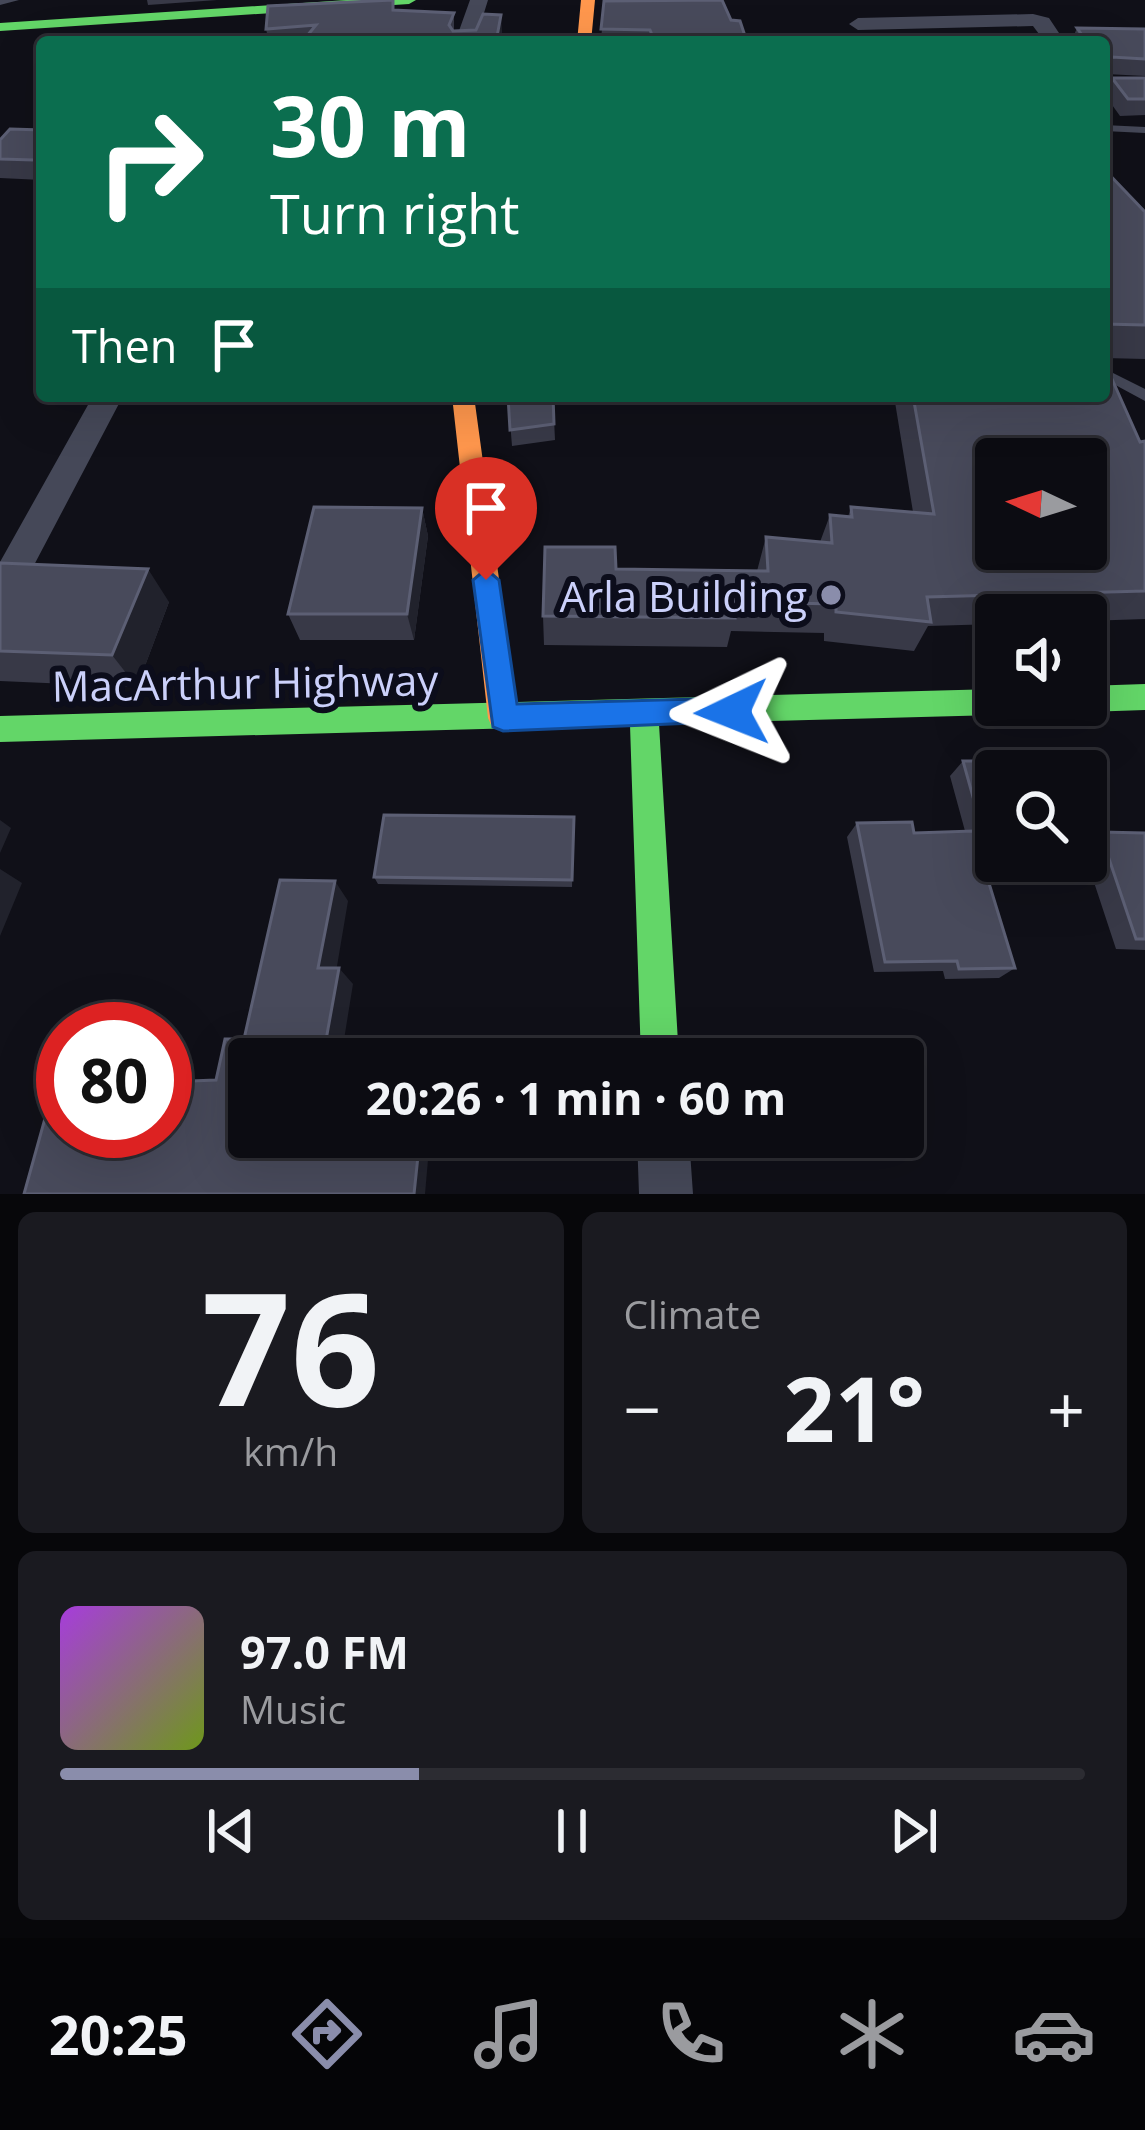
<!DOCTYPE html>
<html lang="en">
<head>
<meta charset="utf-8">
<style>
	body { margin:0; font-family:"Open Sans",sans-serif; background:#1a1a20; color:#f1f3f6; height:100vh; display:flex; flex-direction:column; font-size:45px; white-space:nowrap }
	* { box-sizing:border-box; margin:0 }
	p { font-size:39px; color:#9a9b9f }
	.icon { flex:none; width:66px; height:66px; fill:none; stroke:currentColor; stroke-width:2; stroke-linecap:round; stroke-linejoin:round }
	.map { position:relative; height:1194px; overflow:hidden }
	.details { display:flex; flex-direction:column; gap:18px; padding:18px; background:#07070a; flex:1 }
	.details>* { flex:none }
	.banner { position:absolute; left:36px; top:36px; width:1074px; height:366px; border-radius:12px; box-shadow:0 12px 48px #0002,0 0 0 3px #2c2c32; background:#0b6e4f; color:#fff; overflow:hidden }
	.needle { width:78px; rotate:274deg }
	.tools { position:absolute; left:975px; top:438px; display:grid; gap:24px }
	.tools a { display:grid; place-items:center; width:132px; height:132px; border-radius:12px; background:#0c0c12; box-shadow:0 12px 48px #0002,0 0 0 3px #2c2c32; font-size:60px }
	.speed { position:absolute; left:36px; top:1002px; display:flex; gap:24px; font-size:60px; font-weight:700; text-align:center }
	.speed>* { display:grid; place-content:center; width:156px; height:156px; border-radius:50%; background:#0c0c12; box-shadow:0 12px 48px #0002,0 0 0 3px #2c2c32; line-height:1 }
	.speed .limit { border:18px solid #d22; background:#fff; color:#111 }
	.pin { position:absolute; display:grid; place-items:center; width:102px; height:102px; color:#fff; margin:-123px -51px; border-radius:50% 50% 50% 0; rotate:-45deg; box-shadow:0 0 12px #0007 }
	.pin .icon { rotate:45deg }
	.me { position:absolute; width:132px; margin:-66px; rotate:268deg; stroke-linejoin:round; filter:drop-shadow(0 0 9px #0008) }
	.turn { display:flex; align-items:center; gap:42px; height:252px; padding:0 36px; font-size:54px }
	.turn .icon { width:156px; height:156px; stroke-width:2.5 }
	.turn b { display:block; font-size:84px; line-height:102px }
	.then { display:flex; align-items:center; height:114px; padding:0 36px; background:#0003; gap:24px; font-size:45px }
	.big { font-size:90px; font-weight:700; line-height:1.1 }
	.details .card { flex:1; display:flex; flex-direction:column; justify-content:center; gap:18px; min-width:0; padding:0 42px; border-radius:18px; background:#1a1a20 }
	.details .dial { align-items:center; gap:0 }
	.dial b { font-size:156px; line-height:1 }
	.song { display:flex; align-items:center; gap:36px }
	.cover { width:144px; height:144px; border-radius:18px; background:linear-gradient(135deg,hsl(280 70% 55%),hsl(80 70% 35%)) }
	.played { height:12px; border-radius:6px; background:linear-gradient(90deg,#8a8dab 35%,#2c2c32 35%) }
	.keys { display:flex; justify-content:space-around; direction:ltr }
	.heat { display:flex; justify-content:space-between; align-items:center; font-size:66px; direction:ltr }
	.details .tiles { flex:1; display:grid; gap:18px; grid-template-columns:1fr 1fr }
	.card:last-child { grid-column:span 2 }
	.trip { position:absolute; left:228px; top:1038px; width:696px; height:120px; border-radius:12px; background:#0c0c12; box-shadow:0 12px 48px #0002,0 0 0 3px #2c2c32; font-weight:700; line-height:120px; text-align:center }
	.menu { display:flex; height:192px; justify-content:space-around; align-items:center; background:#050507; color:#9a9b9f }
	.menu .icon { width:84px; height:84px }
	.menu .selected { color:#8a8dab }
	.menu b { font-size:54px; color:#f1f3f6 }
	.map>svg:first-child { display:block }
</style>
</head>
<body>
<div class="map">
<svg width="1145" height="1194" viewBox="0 0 1145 1194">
	<rect width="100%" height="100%" fill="#101018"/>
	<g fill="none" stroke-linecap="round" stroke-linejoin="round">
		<path fill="#454858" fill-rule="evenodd" d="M1104,125L1145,127V133L1104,131Z
			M1113,373L1145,389V401L1108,381L1106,378Z"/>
		<path fill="#454858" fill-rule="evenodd" d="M0,0H19L0,5Z
			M470,0H488L475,42H455Z
			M1033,14L1049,18L1065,42H1045L1033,26L858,30L849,24L858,18Z
			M1104,78L1145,79V91L1104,90Z
			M93,396H123L13,605L0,610V562Z
			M637,1137H689L693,1194H639Z"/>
		<path fill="#63d668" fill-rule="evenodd" d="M347,0H416L409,4L0,31V23Z
			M1145,684V710L1086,712L1074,705H1086V686Z
			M996,689V705H1009L996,715L659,724L679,1059H641L630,725L0,742V716Z"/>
		<path fill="#ff974d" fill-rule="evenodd" d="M581,0H595L591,42H577Z
			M452,396H474L518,718L514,727L503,731L492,727L488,718Z"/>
	</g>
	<path fill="#383947" d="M147,0H217L148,5Z
		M604,1L731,20L747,42H601Z
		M395,10L454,13V31L502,30L500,42H269L266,29Z
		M1077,28L1145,29V76L1106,74L1104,77V42H1071Z
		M1112,78H1145V115L1120,116L1105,95Z
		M42,130V180L0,178V140Z
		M1104,169L1145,212V359L1104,358Z
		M508,396H553L555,440L512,446Z
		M894,396H1104L1140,442L1145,441V619L1086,621V615H996V624L928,626L914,651L824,641V633L731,631L727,647L544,645L543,616L616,569L757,571L766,537L820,542L830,515L848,517L851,507L913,512Z
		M422,508L428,536L414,640H300L288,614Z
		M0,563L169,602L137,687L0,681Z
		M963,761L996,771V861H1033L1020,872L985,871L1015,968L999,978L945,979L943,971L874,972L847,837L857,823L914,833L965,831L950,776Z
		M574,817L572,887L378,884L374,877Z
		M1100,832L1145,833V950L1116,949L1086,858V843Z"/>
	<path fill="#21222c" d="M501,15L502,30L500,42H496Z
		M42,150V177L34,160Z
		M422,508L428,536L414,640L407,614Z
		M148,569L169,602L137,687L112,655Z
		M0,820L11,828L0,853Z
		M0,869L22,883L0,936Z
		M335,881L348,901L334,984L318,968Z
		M339,968L353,984L342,1052L326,1040Z
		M429,1042L438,1054L437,1059H427Z
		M420,1137H430L425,1194H414Z"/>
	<path fill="#484a5b" stroke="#5c5f74" stroke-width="3" fill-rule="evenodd" d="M393,0V10L454,13L449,25L453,31L476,30L483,14L501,15L496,42H302L316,25L266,29L268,6Z
		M722,0L731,20L740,21L747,42H683L682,38L654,40L650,30L601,29L604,1Z
		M1077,28L1145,29V59L1112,57L1107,71L1104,66V42H1087Z
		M997,37L1000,42H937L934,38Z
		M1112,78H1145V99H1128Z
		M10,129L42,130V150L34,160L0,159V140Z
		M1104,169L1145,212V325L1104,324Z
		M1104,361L1140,442L1145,441V591L927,597L931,622L836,612V604L733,602L735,618L543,616L545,547H615L616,569L768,571L766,537L832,543L830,515L852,517L851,507L934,514L913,396H1104ZM996,459H1086V549H996Z
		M508,396H553L554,424L510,430Z
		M314,507L422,508L407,614H288Z
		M0,563L148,569L112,655L0,651Z
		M963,761H1006L1009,771H996V858H990Z
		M384,815L574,817L572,880L374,877Z
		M912,822L914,833L973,831L1015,968L959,969L957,961L885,962L857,823Z
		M1100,832L1145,833V939H1136Z
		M280,880L335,881L318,968H339L326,1040L429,1042L427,1059H249V1137H420L414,1194H24L54,1086H63V1131H165V1082L216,1080L225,1039H244Z"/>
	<path fill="#1a73e8" stroke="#114b97" stroke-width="3" d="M486,569L499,580L517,704L732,698L742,702L747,712L742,721L503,731L493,727L473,580Z"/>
	<circle fill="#8a8dab" stroke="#0c0d1b" stroke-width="4.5" cx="831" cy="595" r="12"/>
	<g text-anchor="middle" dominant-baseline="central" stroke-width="12" stroke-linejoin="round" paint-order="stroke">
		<g font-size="42" fill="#cbd0fa" stroke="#0c0d1b" text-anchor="end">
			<text x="807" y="595">Arla Building</text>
		</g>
		<g font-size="42" fill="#cbd0fa" stroke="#0c0d1b">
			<text transform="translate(245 682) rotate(-1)">MacArthur Highway</text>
		</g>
	</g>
</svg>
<div class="tools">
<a><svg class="needle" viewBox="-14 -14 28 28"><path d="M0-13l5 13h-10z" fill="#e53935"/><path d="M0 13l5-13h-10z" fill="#9a9b9f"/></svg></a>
<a><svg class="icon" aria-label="sound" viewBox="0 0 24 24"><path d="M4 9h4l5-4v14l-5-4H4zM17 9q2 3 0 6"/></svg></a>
<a><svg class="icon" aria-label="search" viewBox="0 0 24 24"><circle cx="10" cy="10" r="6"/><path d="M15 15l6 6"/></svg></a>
</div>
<div class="speed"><div class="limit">80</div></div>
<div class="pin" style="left:486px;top:580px;background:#d93025"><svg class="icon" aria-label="arrive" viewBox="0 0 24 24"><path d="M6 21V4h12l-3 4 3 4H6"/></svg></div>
<svg class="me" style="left:732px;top:712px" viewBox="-20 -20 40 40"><path d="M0-17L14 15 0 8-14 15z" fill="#1a73e8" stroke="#fff" stroke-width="4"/></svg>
<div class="trip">20:26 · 1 min · 60 m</div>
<div class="banner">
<div class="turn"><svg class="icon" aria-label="right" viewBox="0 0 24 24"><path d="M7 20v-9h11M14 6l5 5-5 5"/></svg><div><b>30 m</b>Turn right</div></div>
<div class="then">Then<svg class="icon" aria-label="arrive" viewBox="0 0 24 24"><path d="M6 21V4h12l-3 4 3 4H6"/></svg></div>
</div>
</div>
<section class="details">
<div class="tiles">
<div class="card dial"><b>76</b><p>km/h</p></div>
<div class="card"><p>Climate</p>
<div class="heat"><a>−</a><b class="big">21°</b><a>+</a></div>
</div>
<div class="card">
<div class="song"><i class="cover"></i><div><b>97.0 FM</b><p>Music</p></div></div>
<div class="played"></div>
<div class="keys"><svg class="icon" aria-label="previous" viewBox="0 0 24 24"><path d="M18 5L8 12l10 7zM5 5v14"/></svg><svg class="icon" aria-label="pause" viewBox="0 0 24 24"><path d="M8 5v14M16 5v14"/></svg><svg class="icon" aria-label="next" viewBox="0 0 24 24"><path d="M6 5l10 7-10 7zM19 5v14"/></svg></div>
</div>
</div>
</section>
<nav class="menu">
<b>20:25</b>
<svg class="icon selected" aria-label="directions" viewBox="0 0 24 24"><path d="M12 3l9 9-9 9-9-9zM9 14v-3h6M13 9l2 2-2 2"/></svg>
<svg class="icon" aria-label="music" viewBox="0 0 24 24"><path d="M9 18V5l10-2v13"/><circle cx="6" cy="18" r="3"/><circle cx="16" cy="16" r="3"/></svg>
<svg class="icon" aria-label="phone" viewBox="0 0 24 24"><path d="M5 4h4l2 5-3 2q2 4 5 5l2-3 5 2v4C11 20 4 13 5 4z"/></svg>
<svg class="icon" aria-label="climate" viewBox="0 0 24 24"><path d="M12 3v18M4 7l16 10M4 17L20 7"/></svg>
<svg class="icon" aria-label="car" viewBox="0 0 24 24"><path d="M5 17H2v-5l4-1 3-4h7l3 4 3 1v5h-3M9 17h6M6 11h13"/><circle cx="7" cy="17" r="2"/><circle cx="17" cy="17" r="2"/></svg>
</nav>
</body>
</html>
